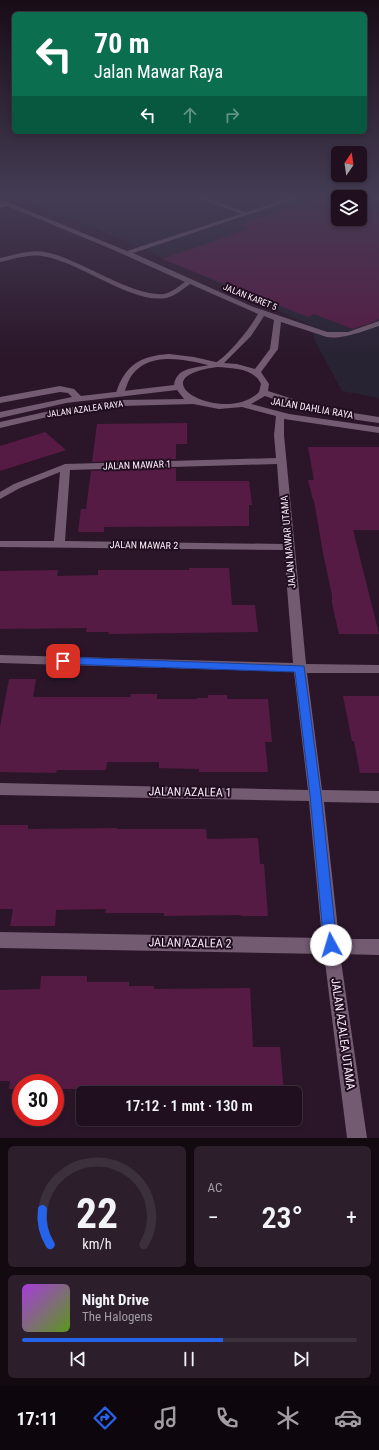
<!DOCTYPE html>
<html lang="id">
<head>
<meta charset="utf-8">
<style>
	body { margin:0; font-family:"Roboto Condensed",sans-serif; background:#2d1e2c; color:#f1f3f6; height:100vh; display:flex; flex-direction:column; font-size:15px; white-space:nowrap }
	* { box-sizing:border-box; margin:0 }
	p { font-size:13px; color:#a29da4 }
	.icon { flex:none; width:22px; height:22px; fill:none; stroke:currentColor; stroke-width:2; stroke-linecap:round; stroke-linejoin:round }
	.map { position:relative; height:1138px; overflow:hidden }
	.sheet { display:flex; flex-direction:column; gap:8px; padding:8px; background:#120911; flex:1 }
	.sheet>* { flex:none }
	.top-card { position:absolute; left:12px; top:12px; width:355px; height:122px; border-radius:6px; box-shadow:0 2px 6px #0003,0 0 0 1px #3d303d; background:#0b6e4f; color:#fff; overflow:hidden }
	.needle { width:26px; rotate:13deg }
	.fabs { position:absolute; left:331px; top:146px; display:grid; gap:8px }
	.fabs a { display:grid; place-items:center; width:36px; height:36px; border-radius:6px; background:#20101f; box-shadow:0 2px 6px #0003,0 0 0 1px #3d303d; font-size:20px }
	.speed { position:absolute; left:12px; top:1074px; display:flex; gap:8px; font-size:20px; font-weight:700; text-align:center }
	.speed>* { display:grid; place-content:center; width:52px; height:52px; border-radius:50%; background:#20101f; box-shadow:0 2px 6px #0003,0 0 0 1px #3d303d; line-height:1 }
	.speed .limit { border:6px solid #d22; background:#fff; color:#111 }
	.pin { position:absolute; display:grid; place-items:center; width:34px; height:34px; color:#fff; margin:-17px; border-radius:8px; box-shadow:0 2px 6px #0006 }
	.me { position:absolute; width:44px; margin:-22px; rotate:354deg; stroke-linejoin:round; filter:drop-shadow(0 0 3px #0008) }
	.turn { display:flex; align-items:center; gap:14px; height:84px; padding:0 16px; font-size:18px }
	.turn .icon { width:52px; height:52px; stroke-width:2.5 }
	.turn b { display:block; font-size:28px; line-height:34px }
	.lanes { display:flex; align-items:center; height:38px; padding:0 16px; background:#0003; justify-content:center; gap:20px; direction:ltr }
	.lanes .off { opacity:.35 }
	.big { font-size:30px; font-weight:600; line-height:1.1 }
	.sheet .widget { flex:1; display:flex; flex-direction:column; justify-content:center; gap:6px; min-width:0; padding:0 14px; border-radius:6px; background:#2d1e2c }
	.sheet .dial { align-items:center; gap:0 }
	.dial svg { height:104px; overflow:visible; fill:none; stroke:#3d303d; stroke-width:7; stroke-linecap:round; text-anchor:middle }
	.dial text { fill:#f1f3f6; stroke:none }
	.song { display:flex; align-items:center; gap:12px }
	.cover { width:48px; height:48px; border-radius:6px; background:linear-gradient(135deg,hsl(280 70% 55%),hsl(90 70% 35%)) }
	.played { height:4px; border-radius:2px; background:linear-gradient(90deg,#2563eb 60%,#3d303d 60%) }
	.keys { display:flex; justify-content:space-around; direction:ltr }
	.heat { display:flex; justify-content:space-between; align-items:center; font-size:22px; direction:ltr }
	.sheet .tiles { flex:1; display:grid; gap:8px; grid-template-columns:1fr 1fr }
	.widget:last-child { grid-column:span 2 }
	.trip { position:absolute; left:76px; top:1086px; width:226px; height:40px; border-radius:6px; background:#20101f; box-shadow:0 2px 6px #0003,0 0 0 1px #3d303d; font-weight:600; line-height:40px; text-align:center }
	.tab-bar { display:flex; height:64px; justify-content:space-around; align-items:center; background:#0d060c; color:#a29da4 }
	.tab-bar .icon { width:28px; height:28px }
	.tab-bar .current { color:#2563eb }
	.tab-bar b { font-size:18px; color:#f1f3f6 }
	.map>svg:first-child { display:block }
</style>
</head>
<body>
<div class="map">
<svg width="379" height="1138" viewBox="0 0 379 1138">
	<rect width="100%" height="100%" fill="#2b1629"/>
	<path fill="#282333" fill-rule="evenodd" d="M16,197H379V398L342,391L316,343L310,325L128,242ZM338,197H360V219H338Z"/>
	<path fill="#561b44" d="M320,197L338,203V219H360V209L379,215V319L376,321L353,329L314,314L308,317L162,259L249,229L239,225Z
		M187,423V444H176V459L92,462L97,424Z
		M45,432L66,450L0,471V446Z
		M308,447H379V530H353L379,634H339L332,603V595L323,553L314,500H313L308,480H314Z
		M176,468V481H249L252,505H249V526L104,527V532H78L81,509H86L91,471Z
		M189,568H229L232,605H255L258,632L108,634L109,632H86L87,628L0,629V571L58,570L57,576L98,575V570H189Z
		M9,679H36L33,697H130L131,694H157V699H197V698H208V695H227V699H268L272,742H265L268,772H199V769L159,768V762H107L106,770H57L56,773L0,772V727Z
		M343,696H379V773H360L354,741H352Z
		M0,825H28V829L117,828V829H206L207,839L258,838L260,864H264L268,916H241V915L164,916V913H105L106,909L56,910L55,926H10L13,909H0Z
		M41,976H87V982H129V986H154V989L250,988L253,1047H280L284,1093H117V1089H55V1083H21V1089H9L10,1081H0V990L40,989Z"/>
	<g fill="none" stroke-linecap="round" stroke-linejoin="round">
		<path fill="#735b71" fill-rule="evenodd" d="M195,197H203L250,214L245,215Z
			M367,197H379V201L368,198Z
			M8,202L11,204L10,205L0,208V204Z
			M379,321V326C366,330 332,344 320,334L324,332H348Z
			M169,354L194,357L220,363L221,365L217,367C189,361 149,348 130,378C127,383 126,389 123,395H117L116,393C125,365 140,356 169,354Z"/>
		<path fill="#735b71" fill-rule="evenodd" d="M293,197H301L133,253L251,306L327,332V336H324L281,322L278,349L261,372L269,384L268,391L321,408L379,417V423C340,418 302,410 265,396L251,404L289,414L379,427V433L284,419V435L306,664L379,665V673H307L322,790L379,791V803L324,802L339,939H379V955L340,954L367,1138H347L324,954L0,948V932L322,938L309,801L0,795V783L308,790L294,672L0,663V655L293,663L284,550L0,547V541H54L60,472L20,488L0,499V492L14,484L65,464L276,458L274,435L276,416L242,407L219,409L193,404L121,406L60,414L0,428V422L45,412L90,404L121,400L184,399L177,390L66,403L0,418V412L72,397L68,393L60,392L0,403V397L60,386L74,389L81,396L174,385C177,364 202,369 215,363C228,356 251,327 258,314L190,284C183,289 175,296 166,298C131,304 79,261 42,256C28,254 14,259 0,262V258C15,255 30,249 45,252C81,259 131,297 164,294C171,293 179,286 185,282L109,248L0,203V199L127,251ZM264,316L274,320L270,349L255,369L237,364L224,363L251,336ZM217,367C232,368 254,368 261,384L259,392C225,426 134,378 217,367ZM277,464L283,544L65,541L70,470Z"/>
	</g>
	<linearGradient id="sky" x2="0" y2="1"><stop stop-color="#180c17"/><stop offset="0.55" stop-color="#443c54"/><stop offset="1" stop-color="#443c54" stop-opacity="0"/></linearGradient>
	<rect width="379" height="356" fill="url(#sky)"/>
	<path fill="#2563eb" stroke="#184099" d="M63,657L304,666L321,795L337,945L336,950L331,951L326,950L324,945L310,795L295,672L63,664L60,663L58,661L60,658Z"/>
	<g text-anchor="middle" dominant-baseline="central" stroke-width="4" stroke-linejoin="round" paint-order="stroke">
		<g font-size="9" fill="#fdeefb" stroke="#210d20">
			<text transform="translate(250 297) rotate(22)">JALAN KARET 5</text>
			<text transform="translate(85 409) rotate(-8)">JALAN AZALEA RAYA</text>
		</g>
		<g font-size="10" fill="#fdeefb" stroke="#210d20">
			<text transform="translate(312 408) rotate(10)">JALAN DAHLIA RAYA</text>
			<text transform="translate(137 465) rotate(-2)">JALAN MAWAR 1</text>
			<text transform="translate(288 542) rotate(-95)">JALAN MAWAR UTAMA</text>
			<text transform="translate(144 545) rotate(1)">JALAN MAWAR 2</text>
		</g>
		<g font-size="12" fill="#fdeefb" stroke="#210d20">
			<text transform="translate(190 792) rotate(1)">JALAN AZALEA 1</text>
			<text transform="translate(190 943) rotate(1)">JALAN AZALEA 2</text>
			<text transform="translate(343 1034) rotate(82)">JALAN AZALEA UTAMA</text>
		</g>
	</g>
</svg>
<div class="fabs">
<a><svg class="needle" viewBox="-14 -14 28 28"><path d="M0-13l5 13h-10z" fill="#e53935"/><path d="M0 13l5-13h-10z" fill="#a29da4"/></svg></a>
<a><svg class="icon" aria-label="layers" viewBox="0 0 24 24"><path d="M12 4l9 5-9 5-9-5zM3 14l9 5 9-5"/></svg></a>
</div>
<div class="speed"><div class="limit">30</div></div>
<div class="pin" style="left:63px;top:661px;background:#d93025"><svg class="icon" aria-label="arrive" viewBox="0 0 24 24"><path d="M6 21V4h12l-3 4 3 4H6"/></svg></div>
<svg class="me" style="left:331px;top:945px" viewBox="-20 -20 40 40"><circle r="19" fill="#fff"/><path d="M0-13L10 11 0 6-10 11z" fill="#2563eb"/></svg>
<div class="trip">17:12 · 1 mnt · 130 m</div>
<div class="top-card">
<div class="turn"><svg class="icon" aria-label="left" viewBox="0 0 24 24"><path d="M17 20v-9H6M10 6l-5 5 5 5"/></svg><div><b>70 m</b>Jalan Mawar Raya</div></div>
<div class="lanes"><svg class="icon" aria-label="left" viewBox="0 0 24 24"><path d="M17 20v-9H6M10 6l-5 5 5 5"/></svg><svg class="icon off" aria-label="ahead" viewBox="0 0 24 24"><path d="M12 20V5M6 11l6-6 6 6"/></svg><svg class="icon off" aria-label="right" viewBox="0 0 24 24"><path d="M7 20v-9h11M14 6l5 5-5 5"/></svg></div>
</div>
</div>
<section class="sheet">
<div class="tiles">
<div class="widget dial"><svg viewBox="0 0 100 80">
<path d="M14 69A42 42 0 1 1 86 69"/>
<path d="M14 69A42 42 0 0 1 8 42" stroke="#2563eb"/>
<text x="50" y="56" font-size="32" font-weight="700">22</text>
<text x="50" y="72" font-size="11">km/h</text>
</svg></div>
<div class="widget"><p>AC</p>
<div class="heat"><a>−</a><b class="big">23°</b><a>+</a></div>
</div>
<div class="widget">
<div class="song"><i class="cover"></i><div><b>Night Drive</b><p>The Halogens</p></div></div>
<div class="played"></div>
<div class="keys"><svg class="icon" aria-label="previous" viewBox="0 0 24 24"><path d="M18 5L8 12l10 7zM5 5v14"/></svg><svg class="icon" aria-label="pause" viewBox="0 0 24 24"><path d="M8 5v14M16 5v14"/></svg><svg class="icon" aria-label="next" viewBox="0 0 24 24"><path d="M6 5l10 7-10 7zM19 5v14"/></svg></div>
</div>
</div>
</section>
<nav class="tab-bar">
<b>17:11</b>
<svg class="icon current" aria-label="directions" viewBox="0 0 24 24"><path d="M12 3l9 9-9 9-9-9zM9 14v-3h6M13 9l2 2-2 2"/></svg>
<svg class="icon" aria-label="music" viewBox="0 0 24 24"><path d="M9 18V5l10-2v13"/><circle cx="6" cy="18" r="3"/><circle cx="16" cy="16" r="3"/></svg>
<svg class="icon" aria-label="phone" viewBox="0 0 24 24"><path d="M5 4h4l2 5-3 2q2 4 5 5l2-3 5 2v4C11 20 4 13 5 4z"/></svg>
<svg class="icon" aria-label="climate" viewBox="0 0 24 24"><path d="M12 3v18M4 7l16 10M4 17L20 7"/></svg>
<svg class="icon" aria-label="car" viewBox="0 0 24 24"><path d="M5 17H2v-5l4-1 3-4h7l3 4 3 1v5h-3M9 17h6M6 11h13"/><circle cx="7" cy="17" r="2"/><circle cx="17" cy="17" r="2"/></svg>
</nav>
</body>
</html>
